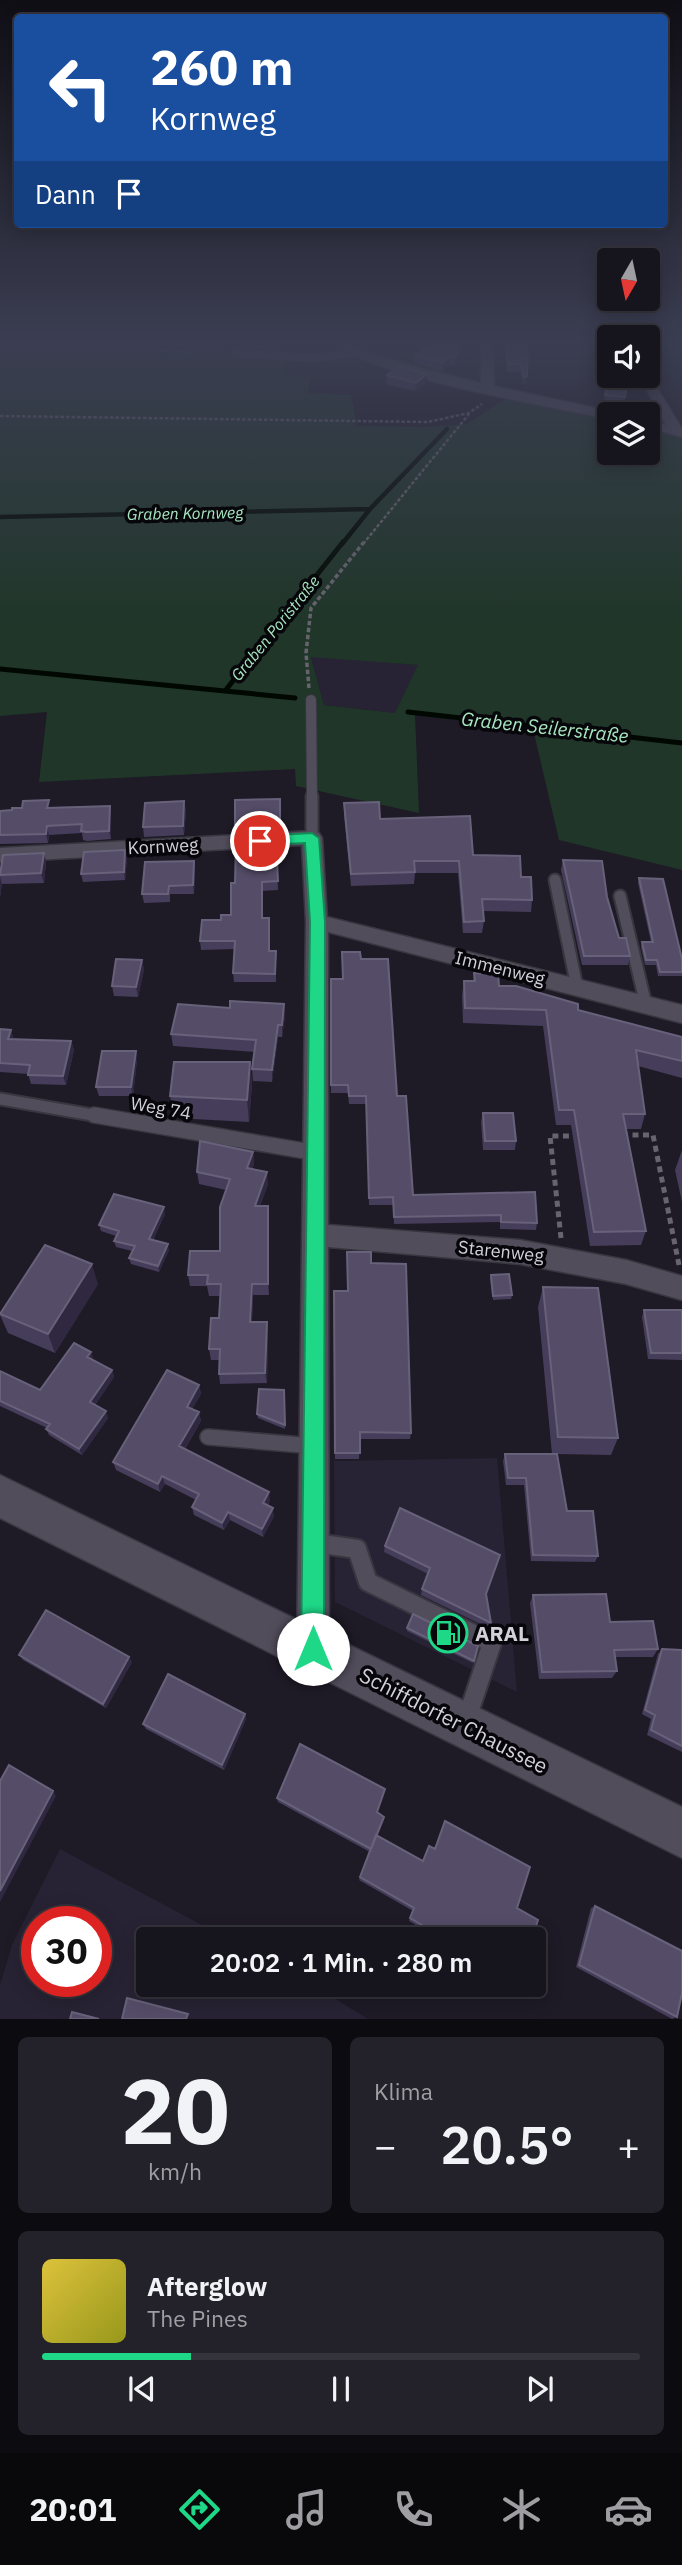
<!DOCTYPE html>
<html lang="de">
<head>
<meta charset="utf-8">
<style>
	body { margin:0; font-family:"IBM Plex Sans",sans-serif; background:#232129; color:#f1f3f6; height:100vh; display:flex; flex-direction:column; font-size:26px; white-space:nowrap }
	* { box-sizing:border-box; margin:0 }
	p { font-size:23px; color:#9e9ea3 }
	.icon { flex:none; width:38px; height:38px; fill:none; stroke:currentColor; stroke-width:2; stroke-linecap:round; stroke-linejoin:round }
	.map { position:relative; height:2019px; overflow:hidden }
	.details { display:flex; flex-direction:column; gap:18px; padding:18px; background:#0c0b0f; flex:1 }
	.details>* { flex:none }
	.guide { position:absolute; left:14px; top:14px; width:654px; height:214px; border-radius:7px; box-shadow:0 4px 18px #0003,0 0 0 2px #35333b; background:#1a4fa0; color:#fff; overflow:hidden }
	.needle { width:46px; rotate:189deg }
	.buttons { position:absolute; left:597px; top:248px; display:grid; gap:14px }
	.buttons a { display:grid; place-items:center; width:63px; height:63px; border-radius:7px; background:#16141c; box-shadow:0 4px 18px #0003,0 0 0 2px #35333b; font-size:35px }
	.speed { position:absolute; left:21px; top:1906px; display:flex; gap:14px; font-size:35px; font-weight:700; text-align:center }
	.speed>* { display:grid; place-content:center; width:91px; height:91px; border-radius:50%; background:#16141c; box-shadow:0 4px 18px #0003,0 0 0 2px #35333b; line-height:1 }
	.speed .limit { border:10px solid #d22; background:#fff; color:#111 }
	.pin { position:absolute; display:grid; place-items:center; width:60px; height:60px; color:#fff; margin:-30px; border:4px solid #fff; border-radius:50%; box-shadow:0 2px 7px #0007 }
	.me { position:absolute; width:77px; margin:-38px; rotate:0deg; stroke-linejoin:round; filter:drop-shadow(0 0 5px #0008) }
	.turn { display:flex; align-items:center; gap:24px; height:147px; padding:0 21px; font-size:32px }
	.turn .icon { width:91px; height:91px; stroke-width:2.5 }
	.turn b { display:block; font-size:49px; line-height:60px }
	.then { display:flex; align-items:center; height:66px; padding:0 21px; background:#0003; gap:14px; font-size:26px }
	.big { font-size:52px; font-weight:600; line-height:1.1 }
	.details .tile { flex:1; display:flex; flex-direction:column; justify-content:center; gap:10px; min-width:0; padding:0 24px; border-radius:10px; background:#232129 }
	.details .dial { align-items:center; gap:0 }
	.dial b { font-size:91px; line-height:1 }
	.song { display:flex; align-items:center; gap:21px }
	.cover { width:84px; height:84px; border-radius:10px; background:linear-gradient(135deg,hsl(50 70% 55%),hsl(60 70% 35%)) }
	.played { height:7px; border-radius:4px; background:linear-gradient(90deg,#1ed888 25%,#35333b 25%) }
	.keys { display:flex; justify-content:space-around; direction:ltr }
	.heat { display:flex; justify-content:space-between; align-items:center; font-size:38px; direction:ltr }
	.details .tiles { flex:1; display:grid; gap:18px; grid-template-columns:1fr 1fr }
	.tile:last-child { grid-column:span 2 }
	.trip { position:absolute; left:136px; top:1927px; width:410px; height:70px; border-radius:7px; background:#16141c; box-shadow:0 4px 18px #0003,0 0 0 2px #35333b; font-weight:600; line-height:70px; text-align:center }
	.tab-bar { display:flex; height:112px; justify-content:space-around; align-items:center; background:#09080b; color:#9e9ea3 }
	.tab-bar .icon { width:49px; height:49px }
	.tab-bar .on { color:#1ed888 }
	.tab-bar b { font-size:32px; color:#f1f3f6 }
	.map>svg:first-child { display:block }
</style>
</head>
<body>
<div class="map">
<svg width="682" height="2019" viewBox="0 0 682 2019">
	<rect width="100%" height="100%" fill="#1e1a26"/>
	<path fill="#272334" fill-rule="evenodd" d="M311,656L419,665L395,713L324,705Z
		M497,1458L517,1692L335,1602L334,1461Z
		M60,1849L228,1939H149V1984L313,1985L368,2019H0V1985L12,1945ZM37,1922H96V1981H37Z"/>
	<path fill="#203629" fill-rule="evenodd" d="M0,341H231L225,354L287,358L281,375L310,377L308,393L351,395L357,426L428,427L467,424L511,395L609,418V453H648V427L682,437V870L559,840L533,729L415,715L419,813L296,786L295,769L39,782L47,712L0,716ZM311,657L418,665L395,713L324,705Z"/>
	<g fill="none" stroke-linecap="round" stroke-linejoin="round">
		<path stroke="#000801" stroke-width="4.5" d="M0,517L370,509
			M342,544L370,509L447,429"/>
		<path stroke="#000801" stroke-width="5" d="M0,669L225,691L343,542
			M225,691L295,698
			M408,712L682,743"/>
		<defs>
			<path id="lane-far4" d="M236,353L312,358L357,353"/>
			<path id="lane-far3" d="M311,700L312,798"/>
			<path id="lane-far2" d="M312,796V838
				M555,880L577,987
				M620,896L646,1005
				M0,1099L104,1117"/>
			<path id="lane-far1" d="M94,1115L317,1153
				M208,1437L314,1446"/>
			<path id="lane" d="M315,1543L357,1549L368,1582L492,1643L467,1718"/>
			<path id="street" d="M332,341C350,341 362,351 379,356C413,366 447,375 481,383V341H493L494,386L609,411L616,415H609V419C553,407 366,376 332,341Z
				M648,373L682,429V437L648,428V420L666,425L639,376H648Z
				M312,831L319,833L322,838L327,917L682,1005V1023L328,932V1225L520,1240L626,1260L682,1276V1300L626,1284L520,1264L328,1247L329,1649L325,1661L313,1665L301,1661L297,1649L306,922L302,845L0,862V848Z"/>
			<path id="secondary" d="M0,1475L682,1807V1858L0,1518Z"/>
		</defs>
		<use href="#lane-far4" stroke="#38363f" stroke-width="9"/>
		<use href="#lane-far3" stroke="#38363f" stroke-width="12"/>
		<use href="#lane-far2" stroke="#38363f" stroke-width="15"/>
		<use href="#lane-far1" stroke="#38363f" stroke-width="18"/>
		<use href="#lane" stroke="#38363f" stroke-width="22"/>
		<use href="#street" stroke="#38363f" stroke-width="3"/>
		<use href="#secondary" stroke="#38363f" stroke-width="3"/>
		<path stroke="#67646e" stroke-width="2.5" stroke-dasharray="3.5 2" stroke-linecap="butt" d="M0,343L192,352
			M0,416L428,422L469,413L482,404
			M363,544L469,414"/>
		<path stroke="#67646e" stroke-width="3.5" stroke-dasharray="4.5 2.5" stroke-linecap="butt" d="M309,688L306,653L311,608L364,542"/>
		<path stroke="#67646e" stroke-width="5" stroke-dasharray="6 4.5" stroke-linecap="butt" d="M622,1135H653L679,1265
			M561,1238L550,1136H575"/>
		<use href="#lane-far4" stroke="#514d5b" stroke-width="7"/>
		<use href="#lane-far3" stroke="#514d5b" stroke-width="10"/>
		<use href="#lane-far2" stroke="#514d5b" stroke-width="11"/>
		<use href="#lane-far1" stroke="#514d5b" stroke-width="15"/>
		<use href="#lane" stroke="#514d5b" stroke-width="18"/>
		<use href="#street" fill="#514d5b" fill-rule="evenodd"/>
		<use href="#secondary" fill="#514d5b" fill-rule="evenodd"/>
	</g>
	<path fill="#463d5a" d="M240,341H282L278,350L240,347Z
		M437,341H461L458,359L455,366L450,365L442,371L414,363L415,355L436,345Z
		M509,341H528L526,384L524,385L520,372H507L505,354L506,346L510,347Z
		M602,341H609V351L601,350Z
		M387,375L427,382L415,391L386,384Z
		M628,381L624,405L604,403L605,395Z
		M280,799V828H259V831L236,833L235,824Z
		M184,801L186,811L184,835L144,837L143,827Z
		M344,803L380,819L473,855L521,877L532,900L531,912L483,911L484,921L482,933H463L458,873H415L414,884L351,886L344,815Z
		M110,806L111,814V839L87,841L83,840L82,833L49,835L48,843L0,844V811L50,807Z
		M44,853L46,862L44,883L2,884L0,897V870Z
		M127,859L125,880L83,882L81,874Z
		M563,860L607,897L619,938L630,956L628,965H582L561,870Z
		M194,861L195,869L194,894H170V902L144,903L142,894Z
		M260,861H277L278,890L262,891L263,918L270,927V951H276V982H234L233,973L235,949L201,950L200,941L221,920L231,915Z
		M639,878L682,959V976H658L656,965H645L641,947L642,942H651L638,883Z
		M361,959L397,1096L413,1195L537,1223L536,1230L500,1229V1222L394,1224L393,1205H369L366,1104H349L348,1093H331V979H343Z
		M142,960L144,970L138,997L114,996L112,986Z
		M474,973L499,986L578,1010L682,1037V1078L638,1066L645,1114L641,1129H626L646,1231L641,1245L590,1246L571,1125H556L543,1026L463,1023L462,996L464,981H473Z
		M284,1004L285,1016L282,1037H278L272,1082L253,1081L252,1069L255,1052L173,1046L171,1034L230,1008Z
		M0,1029L13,1039L71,1041L74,1050L66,1085L31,1084L28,1074L0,1072Z
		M137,1060L133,1096H99L96,1087Z
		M250,1062L252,1084L249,1122L174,1118L170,1096Z
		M483,1113L516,1141L515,1150H483L481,1122Z
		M682,1150V1202L675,1170Z
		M253,1152L254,1164L252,1169L268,1184L260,1206H268L269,1295H253L252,1322L268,1333L267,1383L220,1384L219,1374V1360H211L209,1349L219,1318L220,1296H209L207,1286H190L188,1275L220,1251L226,1190L199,1184L197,1172Z
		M165,1214L153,1240L169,1250L159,1272L131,1264L129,1258L132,1251L116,1247L114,1241L116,1236L101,1231L99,1225Z
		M371,1263L411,1433L410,1439H360L359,1459H335L334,1291H348Z
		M491,1275L512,1295L511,1299L493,1300L490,1279Z
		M98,1284L55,1353L8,1333L0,1315V1312Z
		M543,1287L618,1438L611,1455L557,1454L567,1511L598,1556L595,1562L531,1561L524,1485H506L503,1461L505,1454H552L538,1307Z
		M644,1310H682V1360L648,1359L642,1317Z
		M93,1358L92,1360L112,1370L114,1377L95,1405L108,1418L82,1455L49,1435L46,1429L47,1428L0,1406V1371L40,1390Z
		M199,1385L201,1394L192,1409L199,1412L201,1421L185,1449L270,1500L268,1505L274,1516L263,1537L230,1520L224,1530L194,1515L192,1507L196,1500L165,1484L160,1492L116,1470L113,1462Z
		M284,1390L285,1429L258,1418L257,1414Z
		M385,1546L486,1595L491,1623L489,1628L421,1595L422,1589L428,1574L384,1552Z
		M533,1595L610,1622L658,1649L653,1657H615L617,1671L612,1678L539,1679L530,1603Z
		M407,1628L478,1646L473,1663L407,1631Z
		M662,1649L682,1650V1752L647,1735L651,1719L642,1714L658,1654Z
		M19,1655L132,1662L106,1708L23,1660Z
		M245,1714L246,1719L224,1770L146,1729L143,1724Z
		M385,1789L377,1812L384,1817L377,1835L423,1861L517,1908L532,1939H440L409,1921L413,1911L359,1880L360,1877L370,1852L278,1802L277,1798Z
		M595,1906L677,2017L672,2019L576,1967L591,1908Z"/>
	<path fill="#2f2840" d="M460,341L458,359L455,366V358Z
		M450,357V365L442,371L443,363Z
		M427,374V382L415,391L416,383Z
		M527,376L526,384L524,385V377Z
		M184,801L186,811L184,835L183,826Z
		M110,806L111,814V839L109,831Z
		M47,826L49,835L48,843L46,834Z
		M125,850L127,859L125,880L124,872Z
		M44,853L46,862L44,883L41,873Z
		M194,861L195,869L194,894L193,885Z
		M0,876L2,884L0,897Z
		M142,960L144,970L138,997L136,987Z
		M284,1004L285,1016L282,1037V1025Z
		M278,1025V1037L272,1082V1070Z
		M11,1030L14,1039H8Z
		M71,1041L74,1050L66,1085L63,1076Z
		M136,1051L137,1060L133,1096L131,1087Z
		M250,1062L252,1084L249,1122L247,1100Z
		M253,1152L254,1164L248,1180L247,1168Z
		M267,1172L268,1184L256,1218L255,1206Z
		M268,1206L269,1217V1295L268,1284Z
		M164,1207L165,1214L150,1245L149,1239Z
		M168,1244L169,1250L159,1272L158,1266Z
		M92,1264L98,1284L55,1353L48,1334Z
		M252,1284L253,1295L251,1333L250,1322Z
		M267,1322L268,1333L267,1383L265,1373Z
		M91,1352L93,1358L89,1364L87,1357Z
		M112,1370L114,1377L92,1409L90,1402Z
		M199,1385L201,1394L189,1415L187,1407Z
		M106,1411L108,1418L82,1455L79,1449Z
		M199,1412L201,1421L181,1455L179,1446Z
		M162,1476L165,1484L160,1492L158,1484Z
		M269,1492L270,1500L264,1511L263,1503Z
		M273,1508L274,1516L263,1537L262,1529Z
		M228,1512L230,1520L224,1530L222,1523Z
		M129,1657L132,1662L106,1708L103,1704Z
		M245,1714L246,1719L224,1770L222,1765Z
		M53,1791L56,1796L0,1902V1891Z"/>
	<path fill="#554d68" stroke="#68617a" stroke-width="2" d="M240,341H279L278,344Z
		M437,341H460L459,351L455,358L450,357L443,363L415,355L431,344L436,345Z
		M512,341H528L527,376L524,377L521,364H508L506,346L515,347Z
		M399,366L427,374L416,383L387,375Z
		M609,376H627L628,381L625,397L605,395Z
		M280,799V819L259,820V823L235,824V800Z
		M49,800L47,808L110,806L109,831L86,832L81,831L82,824L47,826L46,834L0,835V811L12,810V808H22L23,801Z
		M184,801L183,826L143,827L145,803Z
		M379,802L380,819L470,816L473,855L520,856L521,877H531L532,900L482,899L484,921L464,922L459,861H414L415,872L351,874L344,803Z
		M259,841V861H277L278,881L262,882V918H269V951H276L275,974L233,973L235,941H200L202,920H221V915H231V883H235L236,843Z
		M125,850L124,872L81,874L84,852Z
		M44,853L41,873L0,875L3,855Z
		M563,860L602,861L607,897L619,938H626L630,956H584Z
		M194,861L193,885L169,886L168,894H142L145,862Z
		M639,878L663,879L682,959V972H660L657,960H646L642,942H653Z
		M342,952H360L361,959H388L397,1096H406L413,1195L535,1192L537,1223L501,1222V1215L394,1217L393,1197L369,1198L366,1096H349L348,1085H331V979H343Z
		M116,959L142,960L136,987L112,986Z
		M474,973L498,974L499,986H516L578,1004V1010L682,1037V1061L636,1050L645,1114H623L646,1231L594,1232L574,1110H559L546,1010L465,1008L464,981H475Z
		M230,1001L284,1004L282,1025H278L272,1070L252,1069L256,1040L171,1034L178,1004L230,1008Z
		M0,1029L11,1030L8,1039L71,1041L63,1076L28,1075L30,1065L0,1063Z
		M102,1051H136L131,1087H96Z
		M174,1062H250L247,1100L170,1096Z
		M483,1113H513L516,1141H485Z
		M200,1141L253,1152L247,1168L267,1172L255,1206H268V1284H252L250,1322H267L265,1373L219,1374L220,1349H209L211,1318H219L221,1284H207L208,1275H188L190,1251H220V1207L230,1179L197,1172Z
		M114,1194L164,1207L149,1239L168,1244L158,1266L129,1258L135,1246L114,1241L119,1231L99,1225Z
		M45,1245L92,1264L48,1334L0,1314Z
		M347,1252H371V1263L406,1264L411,1433L360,1432V1453H335L334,1291H348Z
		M509,1274L512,1295L493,1296L491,1275Z
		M543,1287L598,1288L618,1438L558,1437Z
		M644,1310H682V1353H651Z
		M74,1343L91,1352L87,1357L112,1370L90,1402L106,1411L79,1449L46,1429L50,1424L0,1401V1371L40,1390Z
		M167,1370L199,1385L187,1407L199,1412L179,1446L269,1492L263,1503L273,1508L262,1529L228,1512L222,1523L192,1507L199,1494L162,1476L158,1484L113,1462Z
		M259,1389L284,1390L285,1425L257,1414Z
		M505,1454H557L567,1511H593L598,1556L533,1555L526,1478H508Z
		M400,1508L500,1555L486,1594L491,1623L422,1589L430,1568L385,1546Z
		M606,1594L610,1622L653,1621L658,1649L614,1650L617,1671L542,1672L533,1595Z
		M46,1610L129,1657L103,1704L19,1655Z
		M413,1614L478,1646L474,1661L407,1628Z
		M662,1649L682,1650V1746L651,1730L655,1715L645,1710Z
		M168,1674L245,1714L222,1765L143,1724Z
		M300,1744L385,1789L377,1812L384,1817L371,1849L277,1798Z
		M9,1765L53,1791L0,1891V1781Z
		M445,1821L530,1867L517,1908L538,1920L532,1939H446L410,1918L414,1908L360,1877L376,1835L423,1861L429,1846L435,1849Z
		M595,1906L682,1951V1993L677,2017L579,1965Z
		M127,1998L188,2014L186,2019H122Z
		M72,2012L99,2019H70Z"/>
	<linearGradient id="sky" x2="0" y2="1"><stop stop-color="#100e15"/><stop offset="0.55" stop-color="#3b3e52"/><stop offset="1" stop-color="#3b3e52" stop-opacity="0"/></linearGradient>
	<rect width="682" height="624" fill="url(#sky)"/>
	<path fill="#1ed888" stroke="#148c58" stroke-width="2" d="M312,833L319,838L325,922L324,1649L321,1657L313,1660L305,1657L301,1649L310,922L305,843L260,845L253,841L260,836Z"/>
	<defs>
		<symbol id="fuel-ring" viewBox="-11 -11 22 22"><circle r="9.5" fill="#07060b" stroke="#1ed888" stroke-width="1.5"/><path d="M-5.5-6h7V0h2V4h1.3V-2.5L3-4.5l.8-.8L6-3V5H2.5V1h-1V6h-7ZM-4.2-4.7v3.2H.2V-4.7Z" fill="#1ed888"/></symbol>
	</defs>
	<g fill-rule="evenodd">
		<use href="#fuel-ring" x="426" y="1611" width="44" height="44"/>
	</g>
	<g text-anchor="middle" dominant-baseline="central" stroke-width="7" stroke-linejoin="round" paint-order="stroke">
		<g font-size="16" font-style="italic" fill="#a7e7c0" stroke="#07060b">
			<text transform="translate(185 513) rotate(-1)">Graben Kornweg</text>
			<text transform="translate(275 628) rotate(-51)">Graben Poristraße</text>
		</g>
		<g font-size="18" fill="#d2d0d8" stroke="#07060b">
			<text transform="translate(163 846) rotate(-3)">Kornweg</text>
			<text transform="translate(500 968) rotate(14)">Immenweg</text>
			<text transform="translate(161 1108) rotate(10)">Weg 74</text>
			<text transform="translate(501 1251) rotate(6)">Starenweg</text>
		</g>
		<g font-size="19" font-style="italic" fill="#a7e7c0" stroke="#07060b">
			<text transform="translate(545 727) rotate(6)">Graben Seilerstraße</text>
		</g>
		<g font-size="21" font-weight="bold" fill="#d2d0d8" stroke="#07060b" text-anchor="start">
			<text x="475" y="1633">ARAL</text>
		</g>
		<g font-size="21" fill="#d2d0d8" stroke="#07060b">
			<text transform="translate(454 1720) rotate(27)">Schiffdorfer Chaussee</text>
		</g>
	</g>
</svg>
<div class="buttons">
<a><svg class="needle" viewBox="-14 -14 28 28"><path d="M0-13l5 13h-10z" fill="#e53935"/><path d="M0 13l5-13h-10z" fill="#9e9ea3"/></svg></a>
<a><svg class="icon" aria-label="sound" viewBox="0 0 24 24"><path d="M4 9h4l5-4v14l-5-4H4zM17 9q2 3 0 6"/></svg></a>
<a><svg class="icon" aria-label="layers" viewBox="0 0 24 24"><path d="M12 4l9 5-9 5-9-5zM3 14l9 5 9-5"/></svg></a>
</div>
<div class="speed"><div class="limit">30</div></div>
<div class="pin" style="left:260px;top:841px;background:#d93025"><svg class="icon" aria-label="arrive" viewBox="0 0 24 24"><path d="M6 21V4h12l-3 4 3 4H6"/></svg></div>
<svg class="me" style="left:313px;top:1649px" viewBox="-20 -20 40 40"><circle r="19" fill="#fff"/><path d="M0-13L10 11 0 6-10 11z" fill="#1ed888"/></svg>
<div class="trip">20:02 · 1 Min. · 280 m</div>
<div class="guide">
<div class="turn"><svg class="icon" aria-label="left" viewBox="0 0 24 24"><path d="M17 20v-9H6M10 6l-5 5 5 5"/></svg><div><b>260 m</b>Kornweg</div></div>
<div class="then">Dann<svg class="icon" aria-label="arrive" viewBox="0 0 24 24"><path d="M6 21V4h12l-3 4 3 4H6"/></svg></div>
</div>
</div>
<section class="details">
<div class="tiles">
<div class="tile dial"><b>20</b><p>km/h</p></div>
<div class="tile"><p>Klima</p>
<div class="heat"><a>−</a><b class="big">20.5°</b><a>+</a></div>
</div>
<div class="tile">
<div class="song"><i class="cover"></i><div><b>Afterglow</b><p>The Pines</p></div></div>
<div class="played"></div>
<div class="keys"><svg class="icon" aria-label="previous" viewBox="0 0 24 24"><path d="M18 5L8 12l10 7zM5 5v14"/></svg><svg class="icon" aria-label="pause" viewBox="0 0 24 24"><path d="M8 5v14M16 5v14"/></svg><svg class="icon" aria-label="next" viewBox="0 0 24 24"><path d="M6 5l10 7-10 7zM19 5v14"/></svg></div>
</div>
</div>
</section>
<nav class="tab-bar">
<b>20:01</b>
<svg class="icon on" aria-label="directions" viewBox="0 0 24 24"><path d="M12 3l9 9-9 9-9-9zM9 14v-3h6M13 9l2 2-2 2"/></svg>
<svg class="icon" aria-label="music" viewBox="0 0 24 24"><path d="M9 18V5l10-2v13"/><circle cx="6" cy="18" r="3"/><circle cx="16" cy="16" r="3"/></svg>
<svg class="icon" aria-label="phone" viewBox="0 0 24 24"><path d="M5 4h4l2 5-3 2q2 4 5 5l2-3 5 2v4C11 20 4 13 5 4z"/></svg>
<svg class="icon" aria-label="climate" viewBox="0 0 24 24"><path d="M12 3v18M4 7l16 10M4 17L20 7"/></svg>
<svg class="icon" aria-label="car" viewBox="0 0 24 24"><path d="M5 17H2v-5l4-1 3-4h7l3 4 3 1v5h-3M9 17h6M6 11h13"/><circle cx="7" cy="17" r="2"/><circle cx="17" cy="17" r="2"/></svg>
</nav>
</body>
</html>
